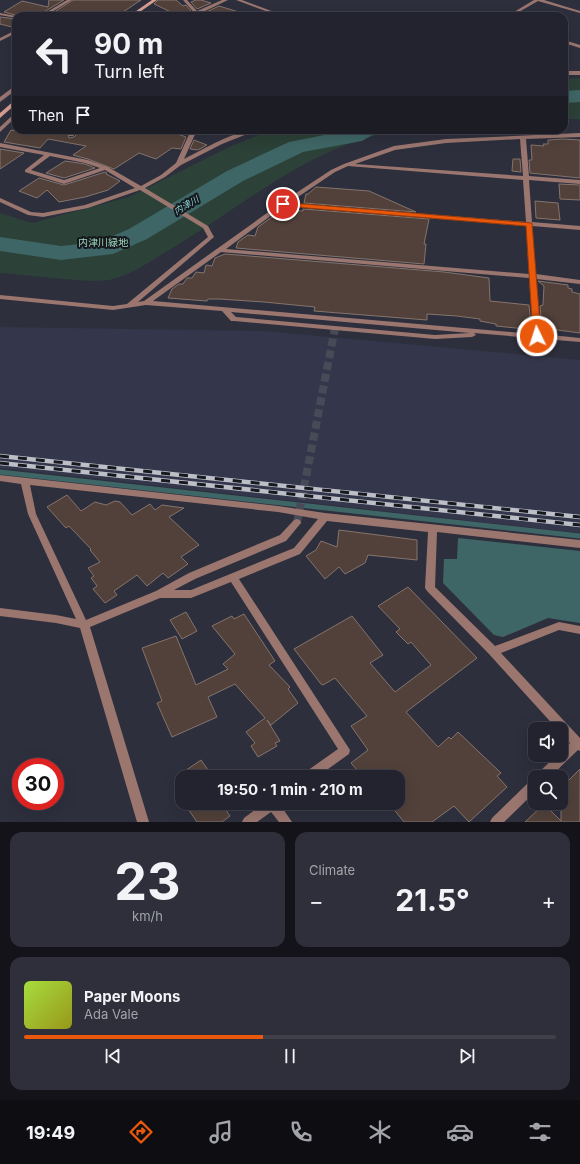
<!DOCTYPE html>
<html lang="en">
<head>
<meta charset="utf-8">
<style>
	body { margin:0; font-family:Inter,"Noto Sans JP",sans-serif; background:#2e2f3a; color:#f1f3f6; height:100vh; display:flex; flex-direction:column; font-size:15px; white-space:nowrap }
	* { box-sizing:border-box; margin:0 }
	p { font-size:13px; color:#a2a4aa }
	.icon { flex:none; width:22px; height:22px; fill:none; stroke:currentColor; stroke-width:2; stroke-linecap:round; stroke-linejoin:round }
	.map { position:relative; height:822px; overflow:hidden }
	.side { display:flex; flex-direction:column; gap:10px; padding:10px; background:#131319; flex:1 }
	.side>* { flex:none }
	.guide { position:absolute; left:12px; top:12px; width:556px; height:122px; border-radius:12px; box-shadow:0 4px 16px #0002,0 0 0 1px #3f404a; background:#22232e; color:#f1f3f6; overflow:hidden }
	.controls { position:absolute; left:528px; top:722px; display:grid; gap:8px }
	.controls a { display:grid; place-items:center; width:40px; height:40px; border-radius:8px; background:#22232e; box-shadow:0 4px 16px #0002,0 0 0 1px #3f404a; font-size:20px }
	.speed { position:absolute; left:12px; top:758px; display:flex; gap:8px; font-size:20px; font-weight:700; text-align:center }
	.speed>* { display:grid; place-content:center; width:52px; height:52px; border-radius:50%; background:#22232e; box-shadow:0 4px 16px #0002,0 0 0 1px #3f404a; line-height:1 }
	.speed .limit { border:6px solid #d22; background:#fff; color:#111 }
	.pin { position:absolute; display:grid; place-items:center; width:34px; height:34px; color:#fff; margin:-17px; border:2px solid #fff; border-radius:50%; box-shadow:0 1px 4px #0007 }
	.me { position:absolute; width:44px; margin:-22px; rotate:356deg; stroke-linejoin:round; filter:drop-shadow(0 0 3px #0008) }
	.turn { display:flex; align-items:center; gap:14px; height:84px; padding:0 16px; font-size:18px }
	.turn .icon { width:52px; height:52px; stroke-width:2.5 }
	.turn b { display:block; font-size:28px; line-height:34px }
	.then { display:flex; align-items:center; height:38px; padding:0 16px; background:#0003; gap:8px; font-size:15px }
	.big { font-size:30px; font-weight:700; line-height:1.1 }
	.side .tile { flex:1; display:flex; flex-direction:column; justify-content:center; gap:6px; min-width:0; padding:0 14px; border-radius:12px; background:#2e2f3a }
	.side .dial { align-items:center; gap:0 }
	.dial b { font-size:52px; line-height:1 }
	.song { display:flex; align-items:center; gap:12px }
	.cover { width:48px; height:48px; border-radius:6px; background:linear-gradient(135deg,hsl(80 70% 55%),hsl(60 70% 35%)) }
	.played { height:4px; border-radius:2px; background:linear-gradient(90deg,#ea580c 45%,#3f404a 45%) }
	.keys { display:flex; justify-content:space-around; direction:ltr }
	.heat { display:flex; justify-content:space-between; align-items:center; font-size:22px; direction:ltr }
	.side .tiles { flex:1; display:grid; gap:10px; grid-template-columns:1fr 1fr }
	.tile:last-child { grid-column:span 2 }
	.trip { position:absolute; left:175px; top:770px; width:230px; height:40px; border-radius:12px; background:#22232e; box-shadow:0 4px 16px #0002,0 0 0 1px #3f404a; font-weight:700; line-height:40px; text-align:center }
	.menu { display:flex; height:64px; justify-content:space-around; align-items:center; background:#0e0e12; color:#a2a4aa }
	.menu .icon { width:28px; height:28px }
	.menu .current { color:#ea580c }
	.menu b { font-size:18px; color:#f1f3f6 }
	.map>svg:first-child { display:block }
</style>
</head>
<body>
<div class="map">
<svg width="580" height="822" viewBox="0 0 580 822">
	<rect width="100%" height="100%" fill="#2d2f3d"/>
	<path fill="#34374b" d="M0,327L263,331L580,360V533L0,468Z"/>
	<path fill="#2c4137" d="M580,78V119H564V79Z
		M271,130H403C316,142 248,202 176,246C155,258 133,275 109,280C94,282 78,280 63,279C42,277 21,275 0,273V213L32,223L129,197L229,147Z"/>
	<path fill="#3f6666" d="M458,538L580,551V623L548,618L503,637L494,635L443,583L444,559H457Z"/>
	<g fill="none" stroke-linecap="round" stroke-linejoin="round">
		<path stroke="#3f6666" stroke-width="5" d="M0,472L580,536"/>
		<path fill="#3f6666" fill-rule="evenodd" d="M580,90V102L564,103V91Z
			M350,130H378L374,134L362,141L303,152L243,181L147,239L113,254L61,260L0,251V237L61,246L99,242L129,229L227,171L289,142Z"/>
	</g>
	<path fill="#51413a" stroke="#85746c" d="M49,0H64L37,16H18L4,12L22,1L48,7Z
		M73,0H141L117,16H48Z
		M158,0H176L183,6L186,5L195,16H163L171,12L154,4Z
		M196,0H201L211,3L197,9L191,2Z
		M219,6L242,13L241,16H202V14Z
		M0,17L16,19V28L0,24Z
		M11,130L35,134L36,130H72L68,134L69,138L74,137L81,130H167L186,137L181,149L172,148L156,159L139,153L114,169L88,159L73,155L86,146L48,139L40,148L4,142Z
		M563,139L580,140V178L530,173L529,160H532L531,145L544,146L543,144H548V140Z
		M194,140L207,145L198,150L190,149Z
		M0,149L24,153L0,169Z
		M513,159H520L521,172L512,171Z
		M65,161L85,164L95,168L64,178L46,173Z
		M105,172L107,173L106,174L120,181L108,190L85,197L59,202L47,190L37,198L19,191L39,178L64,185Z
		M559,184L580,185V200L560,199Z
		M316,187L369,191L416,212L304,203L306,194H308Z
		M535,201L558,203L560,220L536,218Z
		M303,209L429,219L424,244H426L424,264L236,248L238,242L248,235L255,236L258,227L272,217H277L278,212L282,210L303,211Z
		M225,254L444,272L489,278L490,301L529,305L531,327L526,329L496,326V324L480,321V319L457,316L427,314V320L314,311L315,307L264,302L219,299H208L207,301L168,298L172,289L179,284H183L187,278H192L196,272L204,273L206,265L212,266L215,258Z
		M538,281L568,285V288L572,289V292L580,294V333L542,328L540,306L543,305L544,286Z
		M67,495L81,511L95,502L106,505L115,501L120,502L132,515L150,504L155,510L162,505L184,508L169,517L199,545L181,557L188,564L168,578L163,573L147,586L137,575L114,591L117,595L105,603L93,589L97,586L91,578L94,576L88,568L100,562L90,550L91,549L69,526L66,528L47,507Z
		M339,530L417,540V560L368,555L365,563L345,574L339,567L325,579L306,556L316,550L321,541L337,547Z
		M408,587L477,658L406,712L438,747L449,737L451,739L458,732L501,773L497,776L507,787L469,822L454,806L432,822H404L392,807L395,803H398V777H363L351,763L368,750L351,726L367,716L335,678L323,685L321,684L294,649L352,616L383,655L370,663L395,692L431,665L411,642L408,644L396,632L400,629L378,606Z
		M186,612L197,631L182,639L170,620Z
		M244,614L275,661L269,665L290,687L288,689L298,703L271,725L267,720L280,741L275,743L277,746L258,757L251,746L255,743L246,732L265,718L235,684L208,697L217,717L172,737L157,703L162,701L142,648L176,636L196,685L228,669L223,664L235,654L212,626L232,616L234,619Z
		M201,760L213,777H176Z
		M580,769V822H525L544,804L561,821V788Z
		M184,803H221L230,816L222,822H197Z"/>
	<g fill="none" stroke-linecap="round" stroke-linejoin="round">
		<path stroke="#484a57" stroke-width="8" stroke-dasharray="8 4" stroke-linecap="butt" d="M297,523L335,328"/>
		<path fill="#9a766f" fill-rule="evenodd" d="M67,0H72L45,16H40Z
			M183,0H187L197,11L222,0H228L199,14L201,16H197Z
			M236,0H242L285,16H279Z
			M534,0H544L580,11V13L538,1L512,16H507Z
			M0,13L16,16H18H16V18L0,15Z
			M16,30V33L0,41V38Z
			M564,40L580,45V48L564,43Z
			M564,71H580V75H564Z
			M16,85V90L0,102V97Z
			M16,112V117L0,132V127Z
			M74,130H80L73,136H69V134Z
			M191,130H197L184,159C204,149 235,130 257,130L222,144L181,165L165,177L145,188L208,226L214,237L138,302L144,301L281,203L331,170L344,164L394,146L446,139L580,133V137L526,139L529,176L580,180V184L529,180L532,222L580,226V230L532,226L536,274L580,280V284L536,279L541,334L580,338V342L474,333L476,335L472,337L435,339L234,321H231L222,311L146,305L113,310L0,299V295L113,306L127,304L208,237L203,228L140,190L88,208L43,217L28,215L0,202V198L31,212L43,213L85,205L135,188L105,170L64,184L25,172V170L44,155L0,147V143L88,160L108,167L141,186L161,175L176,163ZM520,139L523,176L355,164L395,150L446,143ZM50,156L85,163L100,168L64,180L31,170ZM348,166L523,180L526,222L289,203L335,172ZM284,206L526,226L529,274L226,249ZM221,252L529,278L533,334L153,301ZM231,312L470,333L435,335L236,317Z
			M0,475L278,506L325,513L580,540V548L437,532L435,587L495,646L559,622L580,626V634L559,630L501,653L580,738V751L578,750L550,777H536L538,773L557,755H561V752L570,743L561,733V729H557L489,654L427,591L425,588L428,532L327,521L300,554L239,579L350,750L349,754L317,777H302L304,773L338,749L231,582L191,598H160L90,627L149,822H137L80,628L56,623L0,616V608L56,615L76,619L28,514L21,484L0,481ZM30,485L278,512L318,519L294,548L191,590H174L195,579L286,541L301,523L300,520L297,519L294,520L280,535L189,573L156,591L86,620L36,514Z
			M535,778V792L504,822H490L492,818L531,780Z
			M264,803H279L292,822H279L271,812L257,822H242L244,818Z"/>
		<path fill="#d69d91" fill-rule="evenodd" d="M152,0H157L134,16H129Z
			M16,99V104L0,118V113Z"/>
		<defs>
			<path id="rail" d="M0,456L580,517
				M0,463L580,525"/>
		</defs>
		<use href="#rail" stroke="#bcbec8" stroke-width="4.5"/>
		<use href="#rail" stroke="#17181e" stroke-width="3" stroke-dasharray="9" stroke-linecap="butt"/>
	</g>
	<path fill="#ea580c" stroke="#983908" d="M280,202L532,223L541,336L537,339L533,336L526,226L283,206L279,204Z"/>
	<g text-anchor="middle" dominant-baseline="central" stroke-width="4" stroke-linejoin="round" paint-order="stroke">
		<g font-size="9" font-style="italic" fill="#85d0d1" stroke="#17181e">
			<text transform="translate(186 205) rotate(-31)">内津川</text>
		</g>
		<g font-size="10" fill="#9cd9bc" stroke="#17181e">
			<text x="103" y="242">内津川緑地</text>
		</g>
	</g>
</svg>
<div class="controls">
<a><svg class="icon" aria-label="sound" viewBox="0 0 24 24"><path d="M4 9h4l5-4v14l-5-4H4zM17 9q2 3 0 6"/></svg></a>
<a><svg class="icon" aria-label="search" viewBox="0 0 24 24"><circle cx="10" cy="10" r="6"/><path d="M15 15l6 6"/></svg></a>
</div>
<div class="speed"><div class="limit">30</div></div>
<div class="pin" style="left:283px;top:204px;background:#d93025"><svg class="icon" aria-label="arrive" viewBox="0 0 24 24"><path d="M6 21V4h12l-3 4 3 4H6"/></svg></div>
<svg class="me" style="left:537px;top:336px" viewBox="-20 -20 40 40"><circle r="17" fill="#ea580c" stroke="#fff" stroke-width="3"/><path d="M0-11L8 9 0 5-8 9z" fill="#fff"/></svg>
<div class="trip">19:50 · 1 min · 210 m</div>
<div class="guide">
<div class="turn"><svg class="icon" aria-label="left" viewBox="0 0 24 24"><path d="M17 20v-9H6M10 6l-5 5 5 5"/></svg><div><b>90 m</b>Turn left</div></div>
<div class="then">Then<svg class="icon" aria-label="arrive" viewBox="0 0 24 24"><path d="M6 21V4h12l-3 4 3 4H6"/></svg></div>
</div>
</div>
<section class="side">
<div class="tiles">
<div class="tile dial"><b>23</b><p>km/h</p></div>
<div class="tile"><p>Climate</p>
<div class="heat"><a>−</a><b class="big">21.5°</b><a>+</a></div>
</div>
<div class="tile">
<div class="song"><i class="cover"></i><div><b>Paper Moons</b><p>Ada Vale</p></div></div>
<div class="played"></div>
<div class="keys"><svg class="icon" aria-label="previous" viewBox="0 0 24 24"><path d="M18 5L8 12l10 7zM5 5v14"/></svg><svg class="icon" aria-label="pause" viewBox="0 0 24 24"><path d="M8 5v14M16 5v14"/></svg><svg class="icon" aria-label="next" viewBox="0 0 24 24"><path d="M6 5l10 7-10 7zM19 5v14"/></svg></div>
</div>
</div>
</section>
<nav class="menu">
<b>19:49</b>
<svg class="icon current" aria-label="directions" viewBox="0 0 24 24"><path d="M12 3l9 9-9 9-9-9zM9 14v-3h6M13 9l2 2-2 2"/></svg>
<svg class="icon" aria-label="music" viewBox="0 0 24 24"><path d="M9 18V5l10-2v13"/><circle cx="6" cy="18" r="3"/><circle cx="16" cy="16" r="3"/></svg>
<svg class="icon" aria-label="phone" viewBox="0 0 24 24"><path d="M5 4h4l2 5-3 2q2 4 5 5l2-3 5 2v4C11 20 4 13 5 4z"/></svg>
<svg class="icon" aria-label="climate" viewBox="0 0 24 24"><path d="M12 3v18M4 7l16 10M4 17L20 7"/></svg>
<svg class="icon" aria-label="car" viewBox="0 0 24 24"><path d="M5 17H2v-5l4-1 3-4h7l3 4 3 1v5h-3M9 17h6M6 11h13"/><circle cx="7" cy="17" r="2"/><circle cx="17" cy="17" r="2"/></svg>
<svg class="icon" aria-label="filters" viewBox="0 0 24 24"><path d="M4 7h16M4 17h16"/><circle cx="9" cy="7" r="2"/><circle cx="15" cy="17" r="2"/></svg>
</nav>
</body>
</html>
